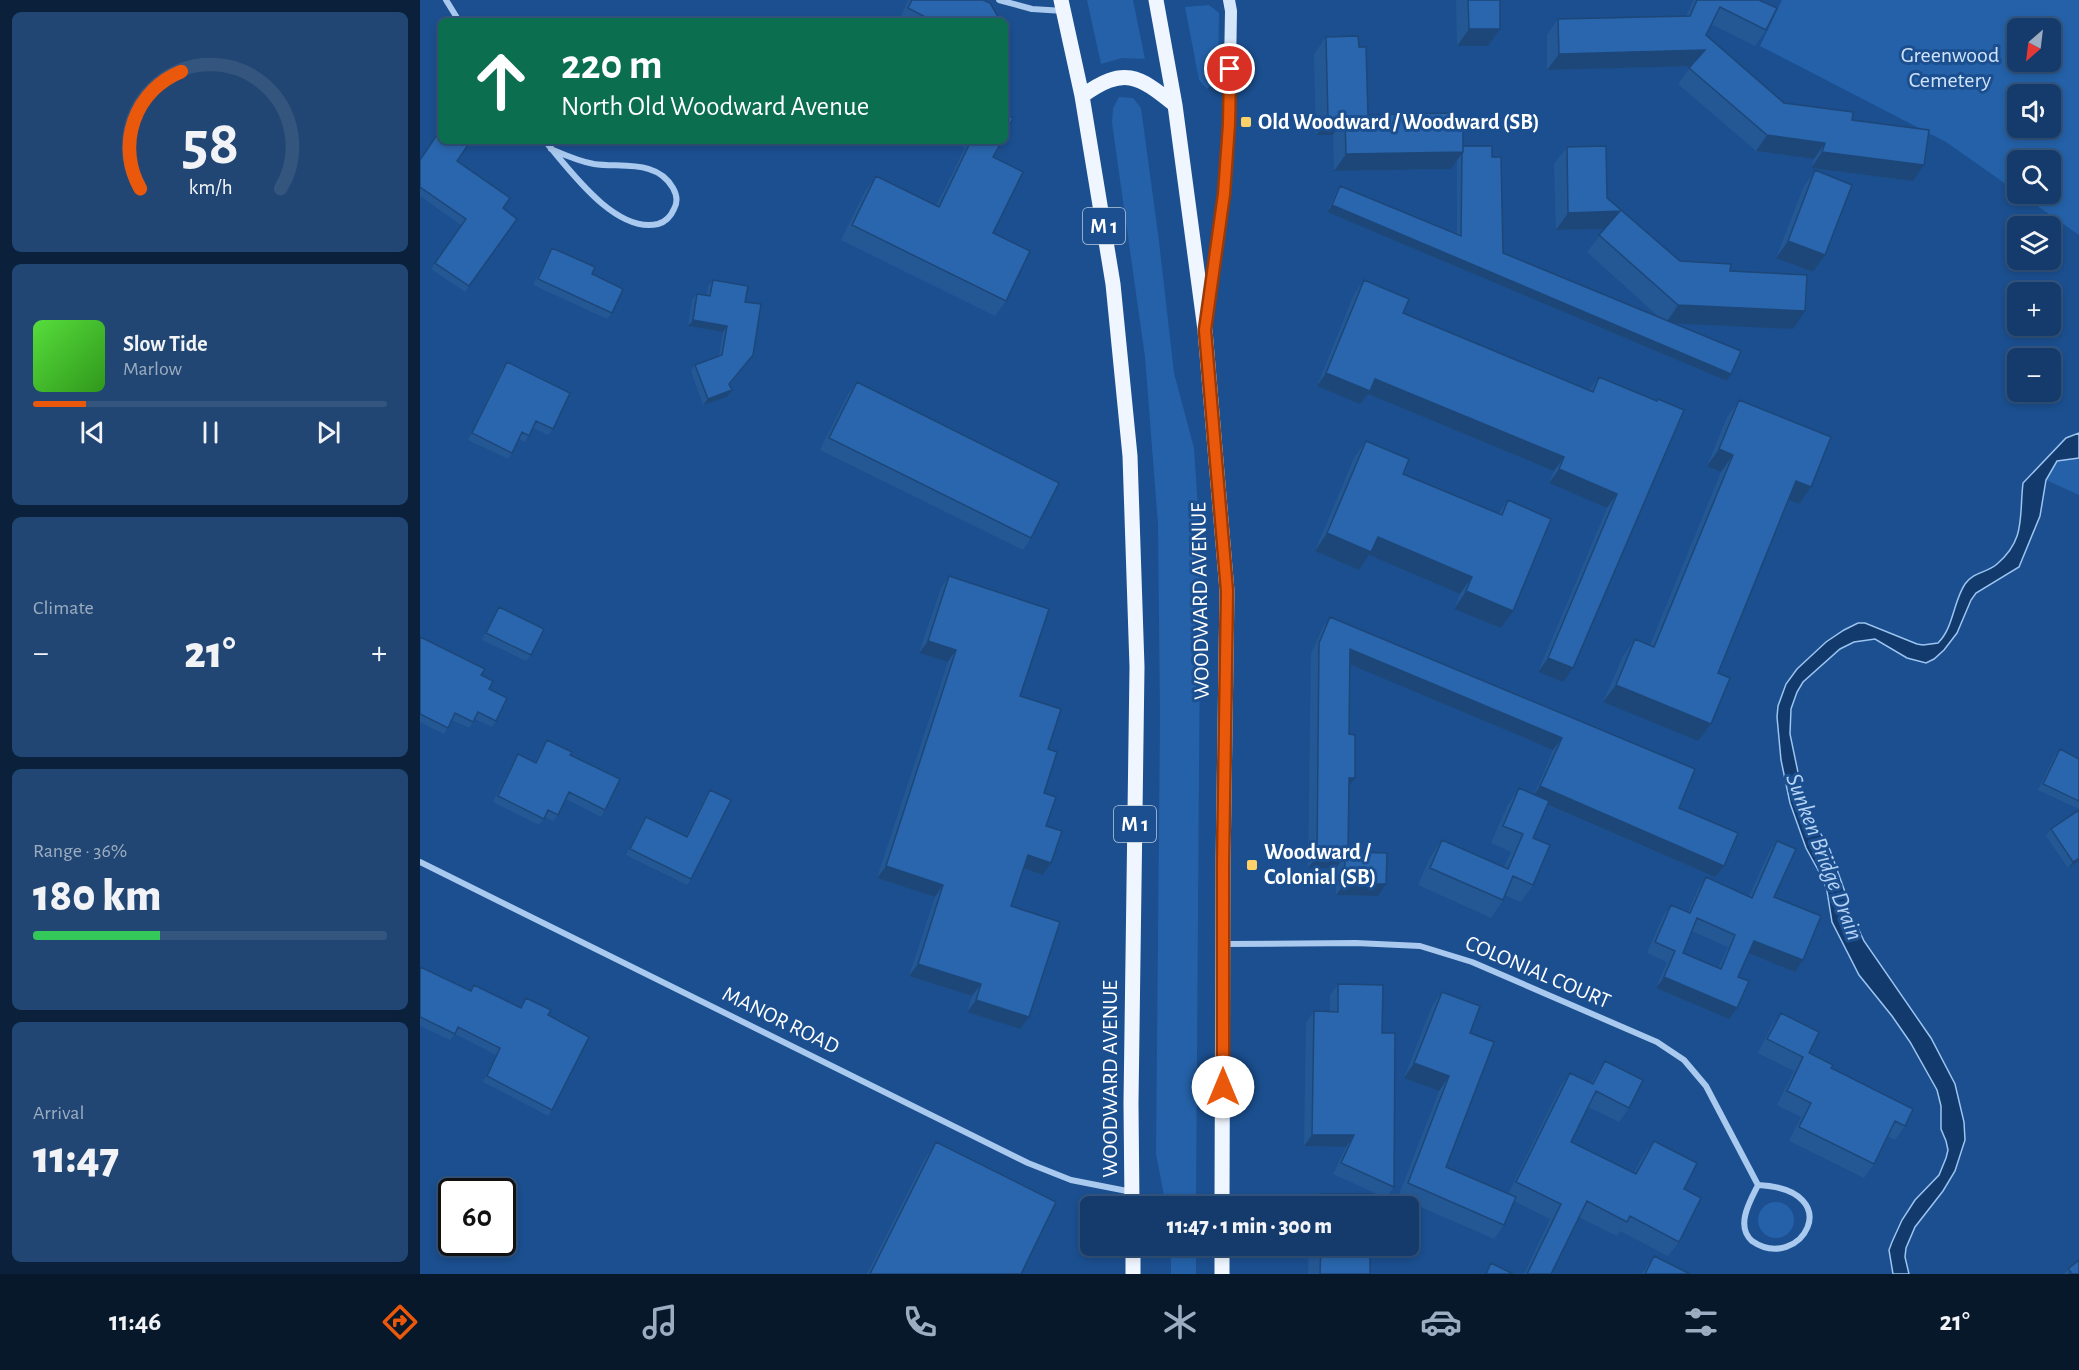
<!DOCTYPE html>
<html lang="en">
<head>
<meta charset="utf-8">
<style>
	body { margin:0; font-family:"Alegreya Sans",sans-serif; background:#214673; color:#f1f3f6; height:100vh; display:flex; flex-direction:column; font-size:22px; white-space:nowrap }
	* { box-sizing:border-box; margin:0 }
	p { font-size:20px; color:#9dadc1 }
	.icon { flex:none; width:33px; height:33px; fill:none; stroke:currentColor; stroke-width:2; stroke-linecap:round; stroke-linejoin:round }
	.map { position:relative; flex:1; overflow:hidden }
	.panel { display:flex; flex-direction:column; gap:12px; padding:12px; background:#0b203b; width:420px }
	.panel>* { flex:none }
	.guide { position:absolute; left:18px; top:18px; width:570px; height:126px; border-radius:9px; box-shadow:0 3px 9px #0003,0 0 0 2px #33557e; background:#0b6e4f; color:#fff; overflow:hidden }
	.needle { width:39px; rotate:208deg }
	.controls { position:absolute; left:1587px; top:18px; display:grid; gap:12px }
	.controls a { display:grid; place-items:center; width:54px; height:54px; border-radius:9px; background:#143b6b; box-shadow:0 3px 9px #0003,0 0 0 2px #33557e; font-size:30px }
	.speed { position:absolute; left:18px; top:1178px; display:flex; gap:12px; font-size:30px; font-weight:700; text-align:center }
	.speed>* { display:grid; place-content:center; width:78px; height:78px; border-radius:50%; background:#143b6b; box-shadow:0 3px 9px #0003,0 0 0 2px #33557e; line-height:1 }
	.speed .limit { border:3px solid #111; border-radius:9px; background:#fff; color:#111 }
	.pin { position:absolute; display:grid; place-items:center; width:51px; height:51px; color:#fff; margin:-26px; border:3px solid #fff; border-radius:50%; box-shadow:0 2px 6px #0007 }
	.me { position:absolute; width:66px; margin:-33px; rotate:0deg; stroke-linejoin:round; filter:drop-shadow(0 0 4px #0008) }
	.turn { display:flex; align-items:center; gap:21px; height:126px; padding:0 24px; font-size:27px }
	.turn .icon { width:78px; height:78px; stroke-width:2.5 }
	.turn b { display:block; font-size:42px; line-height:51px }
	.big { font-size:45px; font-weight:800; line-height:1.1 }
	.panel .card { flex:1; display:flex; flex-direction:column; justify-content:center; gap:9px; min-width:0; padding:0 21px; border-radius:9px; background:#214673 }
	.panel .dial { align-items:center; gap:0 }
	.dial svg { height:156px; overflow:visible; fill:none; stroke:#33557e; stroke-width:7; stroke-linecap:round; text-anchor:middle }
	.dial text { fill:#f1f3f6; stroke:none }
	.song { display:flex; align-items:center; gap:18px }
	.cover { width:72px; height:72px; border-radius:9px; background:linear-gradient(135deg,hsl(110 70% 55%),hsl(110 70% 35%)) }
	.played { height:6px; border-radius:3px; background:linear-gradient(90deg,#ea580c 15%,#33557e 15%) }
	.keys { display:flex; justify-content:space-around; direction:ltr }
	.heat { display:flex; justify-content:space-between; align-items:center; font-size:33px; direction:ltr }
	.charge { height:9px; border-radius:4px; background:linear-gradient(90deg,#34c759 36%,#33557e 0) }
	.trip { position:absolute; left:660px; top:1196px; width:339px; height:60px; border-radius:9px; background:#143b6b; box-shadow:0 3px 9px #0003,0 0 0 2px #33557e; font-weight:800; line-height:60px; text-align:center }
	.tab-bar { display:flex; height:96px; justify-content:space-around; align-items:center; background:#08182b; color:#9dadc1 }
	.tab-bar .icon { width:42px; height:42px }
	.tab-bar .selected { color:#ea580c }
	.tab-bar b { font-size:27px; color:#f1f3f6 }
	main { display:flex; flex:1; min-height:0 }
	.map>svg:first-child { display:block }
</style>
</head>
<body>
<main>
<section class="panel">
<div class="card dial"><svg viewBox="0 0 100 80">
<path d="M14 69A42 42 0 1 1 86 69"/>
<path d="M14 69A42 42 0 0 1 35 9" stroke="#ea580c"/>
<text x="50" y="56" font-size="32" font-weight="700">58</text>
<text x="50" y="72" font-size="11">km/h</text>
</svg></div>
<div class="card">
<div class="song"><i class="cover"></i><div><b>Slow Tide</b><p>Marlow</p></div></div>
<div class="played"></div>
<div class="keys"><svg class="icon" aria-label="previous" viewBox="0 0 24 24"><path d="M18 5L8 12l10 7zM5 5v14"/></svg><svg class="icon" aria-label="pause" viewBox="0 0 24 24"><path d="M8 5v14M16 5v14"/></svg><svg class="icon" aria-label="next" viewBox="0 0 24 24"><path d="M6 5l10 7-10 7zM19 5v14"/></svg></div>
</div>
<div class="card"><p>Climate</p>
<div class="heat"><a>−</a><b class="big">21°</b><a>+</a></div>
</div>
<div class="card"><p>Range · 36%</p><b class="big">180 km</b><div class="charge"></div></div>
<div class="card"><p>Arrival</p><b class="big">11:47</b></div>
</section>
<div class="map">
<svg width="1659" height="1274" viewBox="0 0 1659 1274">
	<rect width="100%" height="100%" fill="#1b4f8f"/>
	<path fill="#2461a8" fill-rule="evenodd" d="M667,0H713L725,59L702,58L681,64Z
		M1362,0H1659V235L1600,194H1630V160H1598L1597,192L1526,142L1340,46ZM1598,28H1630V62H1598ZM1598,94H1630V128H1598Z
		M789,5L799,13L798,79L787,89L779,80L765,7Z
		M699,97L713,98L721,108L739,241L754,373L774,448L784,598L780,628L776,1206H746L736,1154L740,718L738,525L725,357L692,123L693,108Z
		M1659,458V495L1626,480L1637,461Z
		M1338 1220a18 18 0 1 1 36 0a18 18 0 1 1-36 0Z
		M751,1245H776V1274H751Z"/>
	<path fill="#123a6d" stroke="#9cc4f0" stroke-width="1.5" d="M1659,433V458L1637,461L1626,480L1620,516L1599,567L1556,593L1551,600L1537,633L1524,650L1514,659L1506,663L1487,658L1455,639L1434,642L1420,649L1383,682L1377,692L1371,709L1370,734L1385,806L1410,850L1425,892L1427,904L1444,941L1511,1038L1535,1084L1544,1122L1545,1140L1535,1171L1523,1191L1495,1227L1486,1248L1485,1257L1489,1274H1473L1469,1250L1472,1242L1482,1220L1495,1200L1519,1175L1526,1158L1528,1150L1526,1141L1521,1129V1106L1517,1090L1490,1042L1472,1016L1439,975L1412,922L1407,891L1403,879L1386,848L1370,803L1361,760L1357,717L1358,706L1366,684L1377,669L1406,642L1424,630L1438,623H1445L1497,644L1503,645L1518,643C1534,627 1533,602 1545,584C1553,572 1567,573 1577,564C1606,539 1599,517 1603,483L1646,438Z"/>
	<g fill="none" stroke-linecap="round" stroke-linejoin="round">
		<path stroke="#a9c9ee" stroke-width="6" d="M26,0L39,21
			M579,0L612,9L644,11
			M125,141C149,169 195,234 238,224C245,222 251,216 254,209C258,202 257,195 253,188C237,159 201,168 174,164C158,161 145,155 131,149
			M0,862L608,1163L651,1180L712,1192
			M804,944L936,943L1000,946L1052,962L1237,1042L1264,1060L1286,1086L1338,1185C1330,1201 1315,1226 1332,1241C1380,1274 1430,1190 1338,1185"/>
		<path stroke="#d6e6fa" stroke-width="12" d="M787,320L804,194L809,124L811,11L809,0"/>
		<path stroke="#f0f6ff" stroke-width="15" d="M641,0L662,96L693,284L710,456L717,667L711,1103L712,1206
			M736,0L755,105L785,330L807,591L803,866L802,1206
			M662,96C704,66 718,75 755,105
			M713,1274V1245
			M802,1274V1245"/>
	</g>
	<path fill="#245895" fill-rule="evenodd" d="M488,0H563L579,21H479Z
		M1036,0H1080V29L1068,46H1037Z
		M1274,0H1339L1346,30L1335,46L1291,24L1286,35L1364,103L1432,120L1504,165L1493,181L1391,168L1394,159L1336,151L1258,84L1271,66L1127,70V35L1138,19L1266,16Z
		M906,37L939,47L948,115L1033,120L1043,146L1072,157L1083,253L1240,318L1167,252L1185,229L1136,230L1134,164L1147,147L1187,198L1260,261L1310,271L1373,329L1253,323L1311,374L1307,381L907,212L916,192L920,186L1037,234V160L1031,169L914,171L913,135H896L894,54Z
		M531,141H582L573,157V233L586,301L575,316L421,240L445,191L456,176L516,206L545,148Z
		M0,160L37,161L83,208L97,219L45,292L11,269L41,225L0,196Z
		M1395,170L1405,255L1393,272L1356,258L1383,188Z
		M132,248L172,274L192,313L187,319L113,285L128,254Z
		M293,280L325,302L328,362L310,385L312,390L307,397L283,405L271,371L275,365L299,356L303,332L268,326L272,300L277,294L287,296L288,286Z
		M944,280L983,313L1169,390L1179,377L1237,401L1153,668L1143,682L1118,672L1187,508L1129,483L1134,471L948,394L940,404L897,386L934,294Z
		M87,362L133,429L128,435L113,428L105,442L99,439L92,453L88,459L48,440L82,368Z
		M437,382L611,538L603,550L400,450L428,394Z
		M1319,400L1391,487L1379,504L1369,500L1298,673L1291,724L1278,741L1183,702L1203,656L1215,639L1230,645L1301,472L1287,466L1307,417Z
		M946,441L983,474L1078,514L1088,500L1081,628L1034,609L1040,594L949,555L939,570L895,551L934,458Z
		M529,576L600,696L628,749L624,793L626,826L631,863L623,875L603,869L591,906L600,1029L547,1012L552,996L489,976L515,897L457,878L528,662L499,653L521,588Z
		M79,607L111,655L106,661L62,640L75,613Z
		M910,617L1275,769L1259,808L1304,866L1295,877L1127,805L1113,838V885L1101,902L1085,895L1083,900L1071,918L998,885L1010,857L1022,840L1084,867L1091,852L1071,843L1087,806L1099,788L1114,795L1133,750L930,664L929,734L935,778L929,786L928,852L966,884L958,896L916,895V868H888L891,654L902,629Z
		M0,638L61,675L69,689L76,721L72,727L55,719L49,728L32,720L24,734L0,722Z
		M127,740L150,755L185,810L181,817L146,799L138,815L133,821L125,817L119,825L73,802L94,760L98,754L115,762L123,746Z
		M1640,749L1659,759V809L1618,790L1635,755Z
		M290,790L271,879L267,885L206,855L222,822L226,817L266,836L286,795Z
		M1631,829L1659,861L1648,868L1626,836Z
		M1357,841L1354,897L1383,960L1375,972L1329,953L1318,977L1309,1019L1236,988L1247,962L1227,953L1243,916L1251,905L1268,912L1278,889L1286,877L1329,896L1349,852ZM1272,931L1308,947L1298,968L1263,953Z
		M0,967L50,991L54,985L100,1007L106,998L128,1015L132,1110L128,1116L63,1082L76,1055L35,1034L30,1040L0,1026Z
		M918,984L962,1033L974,1187L966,1198L913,1174L926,1147L884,1146L886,1023L894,1011L910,1012V995Z
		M1022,992L1050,1033L1026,1167L1088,1194L1140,1087L1150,1073L1171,1083L1175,1076L1185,1061L1209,1108L1199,1122L1168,1107L1151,1142L1214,1173L1223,1155L1234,1141L1264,1189L1259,1242L1248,1256L1200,1231L1197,1236L1159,1217L1131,1274H1104L1130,1219L1094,1201L1084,1225L1074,1239L978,1197L1019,1091L984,1078L1012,1006Z
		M1361,1013L1389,1053L1411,1068L1485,1126L1475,1140L1468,1136L1454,1164L1444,1178L1369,1141L1381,1117L1357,1105L1374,1071L1338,1053L1351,1027Z
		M516,1142L601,1274H447L504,1160Z
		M901,1194L951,1206H892Z
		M889,1245H950V1274H888Z
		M1234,1256L1270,1274H1222Z
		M1648,1269L1659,1274H1644Z"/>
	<path fill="#1d4779" d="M1049,29H1080L1068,46H1037Z
		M1285,50L1274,66L1127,70L1139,54Z
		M925,117L913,135H896L908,118Z
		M1347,135L1405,143L1394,159L1336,151Z
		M1043,152L1031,169L914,171L926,154Z
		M1402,152L1504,165L1493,181L1391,168Z
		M912,205L1311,374L1307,381L907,212Z
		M1200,211L1188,229L1136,230L1148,213Z
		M1368,241L1405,255L1393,272L1356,258Z
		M1258,305L1385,311L1373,329L1246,323Z
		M273,320L307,326L303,332L268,326Z
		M906,373L955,379L1144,457L1134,471L948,394L940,404L897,386Z
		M312,390L307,397L283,405L288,399Z
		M1299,449L1313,455L1301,472L1287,466Z
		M1139,469L1197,494L1187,508L1129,483Z
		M1376,481L1391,487L1379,504L1364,498Z
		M907,533L958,537L1052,577L1040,594L949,555L939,570L895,551Z
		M1046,591L1093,611L1081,628L1034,609Z
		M508,641L536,650L528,662L499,653Z
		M930,649L1142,738L1133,750L922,661Z
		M1128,658L1153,668L1143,682L1118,672Z
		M1196,685L1291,724L1278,741L1183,702Z
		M929,778H935L927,789Z
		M1120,786L1304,866L1295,877L1112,798Z
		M608,855L631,863L623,875L599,867Z
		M897,856H925L916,868H888Z
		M1659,858V861L1648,868L1653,862Z
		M466,866L523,885L515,897L457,878Z
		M924,884H966L958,896L916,895Z
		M1334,941L1383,960L1375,972L1326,952Z
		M498,964L561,984L552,996L489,976Z
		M1244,977L1317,1008L1309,1019L1236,988Z
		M556,1000L609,1017L600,1029L547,1012Z
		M994,1063L1029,1076L1019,1091L984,1078Z
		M892,1135H934L926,1147L884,1146Z"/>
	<path fill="#2a66ad" stroke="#1d4779" stroke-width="1.5" fill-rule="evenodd" d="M492,0H563L570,3L578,17L579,21H510L511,20L488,8Z
		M1048,0H1080V29H1049Z
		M1277,0H1339L1357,8L1346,30L1300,7L1286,35L1364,103L1433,112L1432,120L1509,130L1504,165L1402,152L1405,143L1347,135L1269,68L1285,50L1139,54L1138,19L1270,16Z
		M938,36L939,47H946L948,115L1033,113V120H1043V152L926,154L925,117L908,118L906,37Z
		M585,114L593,118L585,134Z
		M21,129V141H49L50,142L37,161L90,198L83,208L97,219L49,286L15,263L46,219L0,187V160Z
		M551,141H582L573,157L603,172L573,233L610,251L586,301L432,225L456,176L519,207Z
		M1043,146H1072V157H1081L1083,253L1321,351L1311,374L912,205L920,186L1041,236L1042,154L1043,152Z
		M1186,146L1187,198L1260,261L1311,264L1310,271L1387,275L1385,311L1258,305L1179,235L1200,211L1148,213L1147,147Z
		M1395,170L1432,185L1405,255L1368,241Z
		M132,248L175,267L172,274L203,289L192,313L118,279Z
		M293,280L328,286L325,302L341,304L333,355L309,384L312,390L288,399L275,365L302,355L307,326L273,320L277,294L290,296Z
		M944,280L989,299L983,313L1173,392L1179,377L1237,401L1238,399L1264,410L1153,668L1128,658L1197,494L1139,469L1144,457L955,379L950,391L906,373Z
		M87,362L150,393L133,429L116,421L109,436L102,432L92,453L52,433Z
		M437,382L639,483L611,538L409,438Z
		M1319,400L1411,437L1391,487L1376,481L1298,673L1310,678L1291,724L1196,685L1215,639L1234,647L1313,455L1299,449Z
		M946,441L989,459L983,474L1082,515L1088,500L1131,519L1093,611L1046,591L1052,577L958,537L951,552L907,533Z
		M529,576L629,609L600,696L641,709L628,749L637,752L624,793L636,797L626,826L642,831L631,863L608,855L591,906L640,922L609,1017L556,1000L561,984L498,964L523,885L466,866L536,650L508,641Z
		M79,607L124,629L111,655L66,633Z
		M910,617L1275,769L1259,808L1318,833L1304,866L1120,786L1142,738L930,649L929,734L935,735V778H929L928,852L967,853L966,884H924L925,856H897L899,643Z
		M0,637L65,669L61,675L73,681L69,689L87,698L76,721L58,712L53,722L35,713L28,728L0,714Z
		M127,740L152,752L150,755L200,779L185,810L149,792L138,815L128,810L124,819L78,796L98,754L116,763Z
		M1640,749L1659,759V801L1623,784Z
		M1099,788L1129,801L1113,838L1130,845L1113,885L1093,876L1083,900L1010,868L1022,840L1088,869L1103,834L1083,826Z
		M290,790L311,800L271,879L210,849L226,817L267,837Z
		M1659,810V858L1653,862L1631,829Z
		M1357,841L1376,849L1354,897L1401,916L1383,960L1334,941L1318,977L1329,981L1317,1008L1244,977L1255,951L1235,942L1251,905L1270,913L1286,877L1332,898ZM1277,918L1315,935L1301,969L1263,953Z
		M0,967L51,991L54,985L101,1008L106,998L131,1010L128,1015L169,1037L132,1110L67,1076L80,1048L38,1027L35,1034L0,1017Z
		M918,984L963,985L962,1033H975L974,1187L921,1163L934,1135H892L894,1011L918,1012Z
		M1022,992L1060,1006L1050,1033L1074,1042L1026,1167L1096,1197L1084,1225L988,1183L1029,1076L994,1063Z
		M1361,1013L1399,1032L1389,1053L1413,1065L1411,1068L1493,1109L1485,1126L1475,1121L1454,1164L1379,1127L1391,1103L1367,1091L1383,1057L1347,1039Z
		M1185,1061L1223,1080L1209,1108L1176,1091L1151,1142L1216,1174L1234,1141L1277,1163L1264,1189L1281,1198L1259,1242L1210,1216L1207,1222L1167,1201L1131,1274H1107L1141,1204L1096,1182L1150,1073L1173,1084Z
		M516,1142L636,1202L601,1274H450Z
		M901,1194H951V1206H901Z
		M901,1245H950V1274H900Z
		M1234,1256L1270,1274H1225Z
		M1659,1260V1274H1649L1651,1272L1648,1269Z
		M1071,1263L1093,1274H1066Z"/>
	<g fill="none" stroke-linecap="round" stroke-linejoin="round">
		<defs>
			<path id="route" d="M803,1087V866L807,591L785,330L804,194L809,124L810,69"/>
		</defs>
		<use href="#route" stroke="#983908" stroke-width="15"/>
		<use href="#route" stroke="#ea580c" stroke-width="10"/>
	</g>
	<g fill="#ffd166" stroke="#1b4f8f" stroke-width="2">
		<rect x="820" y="116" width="12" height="12" rx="3"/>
		<rect x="826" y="859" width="12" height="12" rx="3"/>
	</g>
	<g text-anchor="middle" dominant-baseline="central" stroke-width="6" stroke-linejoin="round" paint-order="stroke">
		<g fill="#1b4f8f" stroke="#bbcadd" stroke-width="1.5">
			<rect x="663" y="208" width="42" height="36" rx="4.5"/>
			<rect x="694" y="806" width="42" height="36" rx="4.5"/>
		</g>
		<g font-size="21" font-weight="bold" fill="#fff">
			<text x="684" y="226">M 1</text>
			<text x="715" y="824">M 1</text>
		</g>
		<g font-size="22" fill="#cfe3fa" stroke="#1b4f8f">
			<text x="1530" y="55">Greenwood<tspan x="1530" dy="25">Cemetery</tspan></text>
		</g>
		<g font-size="22" font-weight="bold" fill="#fff" stroke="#1b4f8f" text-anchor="start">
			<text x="838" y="122">Old Woodward / Woodward (SB)</text>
			<text x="844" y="852">Woodward /<tspan x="844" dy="25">Colonial (SB)</tspan></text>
		</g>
		<g font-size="22" fill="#fff" stroke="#1b4f8f">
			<text transform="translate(780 601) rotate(-91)">WOODWARD AVENUE</text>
			<text transform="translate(1118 972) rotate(23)">COLONIAL COURT</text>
			<text transform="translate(361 1020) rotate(26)">MANOR ROAD</text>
			<text transform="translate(690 1079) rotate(-90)">WOODWARD AVENUE</text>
		</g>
		<g font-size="24" font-style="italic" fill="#b5d3f5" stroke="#1b4f8f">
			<text transform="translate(1404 857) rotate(69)">Sunken Bridge Drain</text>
		</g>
	</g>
</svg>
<div class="controls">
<a><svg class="needle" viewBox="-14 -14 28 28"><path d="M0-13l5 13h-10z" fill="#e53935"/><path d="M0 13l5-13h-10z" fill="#9dadc1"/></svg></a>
<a><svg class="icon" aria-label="sound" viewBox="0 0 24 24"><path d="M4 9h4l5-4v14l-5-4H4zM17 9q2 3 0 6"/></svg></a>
<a><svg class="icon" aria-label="search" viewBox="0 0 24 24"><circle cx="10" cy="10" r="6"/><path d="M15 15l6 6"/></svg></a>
<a><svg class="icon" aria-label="layers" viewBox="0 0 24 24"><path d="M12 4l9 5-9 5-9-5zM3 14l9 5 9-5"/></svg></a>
<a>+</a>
<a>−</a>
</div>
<div class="speed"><div class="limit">60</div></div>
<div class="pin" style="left:810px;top:69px;background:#d93025"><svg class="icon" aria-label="arrive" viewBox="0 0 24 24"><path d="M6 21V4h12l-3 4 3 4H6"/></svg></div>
<svg class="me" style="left:803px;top:1087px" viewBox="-20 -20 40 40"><circle r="19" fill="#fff"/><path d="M0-13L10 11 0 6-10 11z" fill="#ea580c"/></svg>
<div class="trip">11:47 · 1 min · 300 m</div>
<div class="guide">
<div class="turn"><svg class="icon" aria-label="ahead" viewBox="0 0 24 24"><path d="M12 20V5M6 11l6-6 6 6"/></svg><div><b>220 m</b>North Old Woodward Avenue</div></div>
</div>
</div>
</main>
<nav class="tab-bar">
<b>11:46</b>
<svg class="icon selected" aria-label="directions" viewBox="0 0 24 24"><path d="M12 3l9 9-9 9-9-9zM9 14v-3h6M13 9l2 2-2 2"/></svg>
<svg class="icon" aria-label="music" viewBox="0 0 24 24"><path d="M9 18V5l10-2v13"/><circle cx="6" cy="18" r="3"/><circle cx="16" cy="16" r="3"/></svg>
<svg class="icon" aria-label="phone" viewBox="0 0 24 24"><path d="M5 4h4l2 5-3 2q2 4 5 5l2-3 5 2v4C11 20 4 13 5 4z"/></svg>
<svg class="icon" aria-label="climate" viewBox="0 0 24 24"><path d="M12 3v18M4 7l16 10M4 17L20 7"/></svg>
<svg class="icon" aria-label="car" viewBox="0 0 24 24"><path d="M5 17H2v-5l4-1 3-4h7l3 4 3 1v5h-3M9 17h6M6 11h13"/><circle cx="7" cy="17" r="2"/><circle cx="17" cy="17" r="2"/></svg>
<svg class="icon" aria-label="filters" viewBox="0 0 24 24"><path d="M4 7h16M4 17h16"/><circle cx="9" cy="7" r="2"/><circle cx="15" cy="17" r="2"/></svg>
<b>21°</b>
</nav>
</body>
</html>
